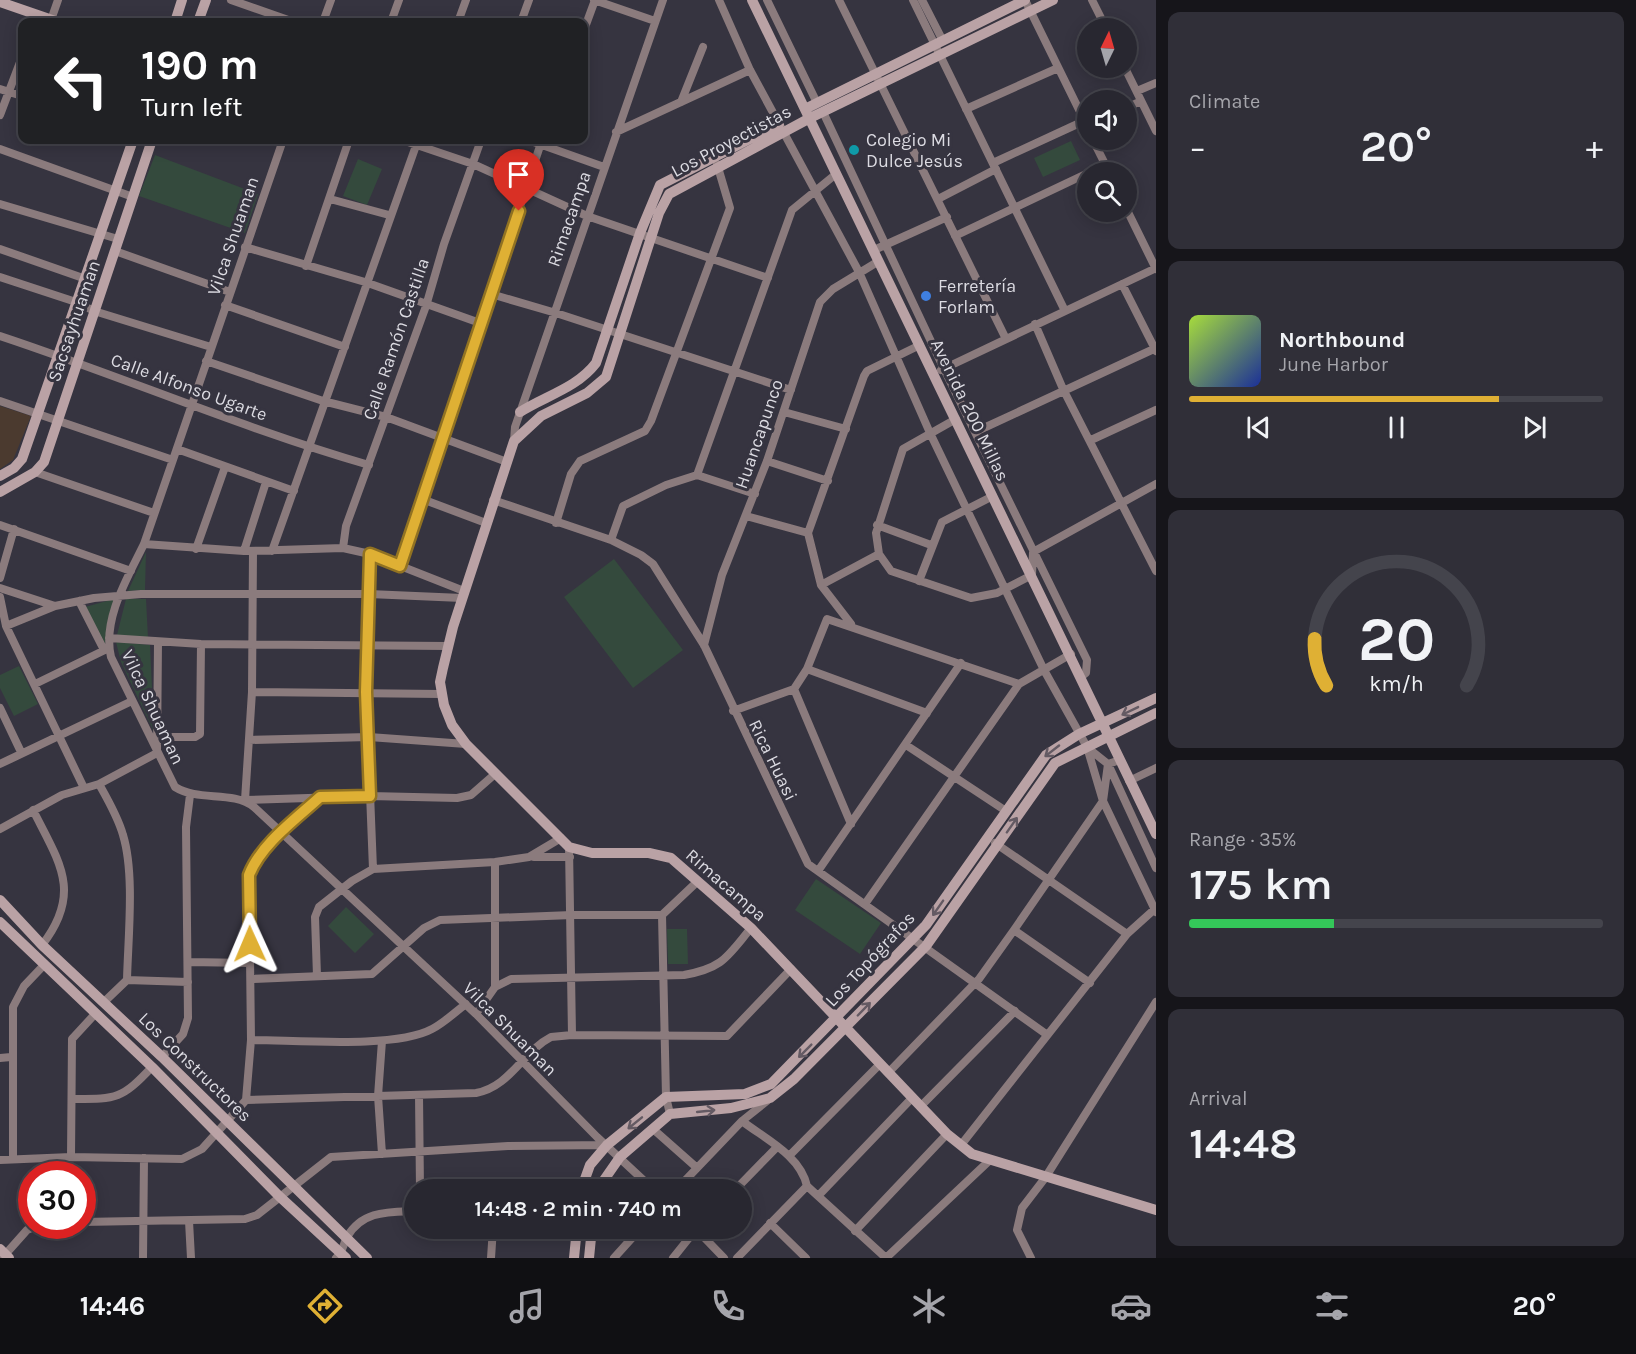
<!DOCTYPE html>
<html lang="en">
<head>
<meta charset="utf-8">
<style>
	body { margin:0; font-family:Karla,sans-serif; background:#302f38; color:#f1f3f6; height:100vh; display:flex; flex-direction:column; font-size:22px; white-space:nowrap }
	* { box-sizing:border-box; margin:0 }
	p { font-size:20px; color:#a5a5ab }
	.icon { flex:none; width:33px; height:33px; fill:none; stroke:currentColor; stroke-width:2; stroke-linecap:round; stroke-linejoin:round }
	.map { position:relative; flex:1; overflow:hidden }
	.panel { display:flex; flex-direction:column; gap:12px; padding:12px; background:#16151a; width:480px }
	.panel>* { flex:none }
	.guide { position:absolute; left:18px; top:18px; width:570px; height:126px; border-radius:12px; box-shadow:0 3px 15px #0003,0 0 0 2px #44444c; background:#202124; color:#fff; overflow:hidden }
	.needle { width:39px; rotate:5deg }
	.fabs { position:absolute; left:1077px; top:18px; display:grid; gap:12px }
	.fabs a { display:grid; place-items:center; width:60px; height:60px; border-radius:50%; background:#282730; box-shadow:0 3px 15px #0003,0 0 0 2px #44444c; font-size:30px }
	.speed { position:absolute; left:18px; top:1161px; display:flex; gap:12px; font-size:30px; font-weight:700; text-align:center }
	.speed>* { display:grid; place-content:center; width:78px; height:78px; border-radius:50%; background:#282730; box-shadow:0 3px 15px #0003,0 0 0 2px #44444c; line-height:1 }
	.speed .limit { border:9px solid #d22; background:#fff; color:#111 }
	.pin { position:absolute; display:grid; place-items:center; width:51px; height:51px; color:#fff; margin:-62px -26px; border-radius:50% 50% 50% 0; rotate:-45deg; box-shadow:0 0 6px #0007 }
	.pin .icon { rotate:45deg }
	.me { position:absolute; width:66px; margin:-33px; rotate:359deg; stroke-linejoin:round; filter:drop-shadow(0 0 4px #0008) }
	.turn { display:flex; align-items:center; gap:21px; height:126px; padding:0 24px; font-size:27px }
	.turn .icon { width:78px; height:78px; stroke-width:2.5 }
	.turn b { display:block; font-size:42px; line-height:51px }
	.big { font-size:45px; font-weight:600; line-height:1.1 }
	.panel .card { flex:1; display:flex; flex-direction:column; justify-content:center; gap:9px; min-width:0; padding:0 21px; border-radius:12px; background:#302f38 }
	.panel .dial { align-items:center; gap:0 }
	.dial svg { height:156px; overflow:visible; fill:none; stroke:#44444c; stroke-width:7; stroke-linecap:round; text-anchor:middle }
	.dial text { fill:#f1f3f6; stroke:none }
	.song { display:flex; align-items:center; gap:18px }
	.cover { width:72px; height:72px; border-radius:9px; background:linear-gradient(135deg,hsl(80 70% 55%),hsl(230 70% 35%)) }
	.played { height:6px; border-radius:3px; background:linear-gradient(90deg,#dfb034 75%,#44444c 75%) }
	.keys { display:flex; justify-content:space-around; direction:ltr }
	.heat { display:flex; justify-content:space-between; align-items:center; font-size:33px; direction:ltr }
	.charge { height:9px; border-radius:4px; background:linear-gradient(90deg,#34c759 35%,#44444c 0) }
	.trip { position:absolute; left:404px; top:1179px; width:348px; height:60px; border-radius:30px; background:#282730; box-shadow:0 3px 15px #0003,0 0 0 2px #44444c; font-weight:600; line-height:60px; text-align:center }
	.tabs { display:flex; height:96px; justify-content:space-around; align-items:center; background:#101013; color:#a5a5ab }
	.tabs .icon { width:42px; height:42px }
	.tabs .on { color:#dfb034 }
	.tabs b { font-size:27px; color:#f1f3f6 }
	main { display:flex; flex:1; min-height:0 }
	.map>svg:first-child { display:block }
</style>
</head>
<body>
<main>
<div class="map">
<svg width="1156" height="1258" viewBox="0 0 1156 1258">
	<rect width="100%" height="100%" fill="#363440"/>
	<path fill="#4b3a2f" d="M0,406L31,416L13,460L0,469Z"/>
	<path fill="#344a3d" d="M1071,141L1080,160L1043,177L1034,158Z
		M155,155L258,194L245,233L139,196Z
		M358,159L382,169L367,205L343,196Z
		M146,552L145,590L128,591Z
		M614,559L683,650L633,688L564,597Z
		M114,599L105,645L85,607Z
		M126,599H146L148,638L117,635Z
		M116,642L150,645L154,732L121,662Z
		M19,666L38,704L14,716L0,688V675Z
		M816,879L881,923L860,954L795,910Z
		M346,907L374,934L355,953L328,926Z
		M667,929H687L688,964H668Z"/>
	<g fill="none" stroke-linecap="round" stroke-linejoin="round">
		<path stroke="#8b7b7d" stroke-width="8" d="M231,0L294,22
			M594,0L655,21
			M719,0L750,70L859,272L930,433L1044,670L1087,747L1103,801L1156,912
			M767,0L817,103
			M839,0L1006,339
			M913,0L1065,311
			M922,0L943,41
			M1025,0L1088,128
			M1092,0L1106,28
			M51,20L58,0
			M323,22L331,0
			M391,22L399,0
			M458,22L466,0
			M521,22L529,0
			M584,30L595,0
			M1125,68L1156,131
			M0,89L22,96
			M1137,91L1156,83
			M681,102L703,47
			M1126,108L1141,101
			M966,109L1058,68
			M823,112L944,369L1087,660L1086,673L1081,677
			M0,115L22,57
			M616,132L750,70
			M283,140L144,544C128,577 102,619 111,657L175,787C199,802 232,790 254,807L476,1014L597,1137L654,1190
			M402,140L473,164L587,216L768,278
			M528,140L604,167
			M1093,140L1109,172
			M0,149L133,197
			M993,163L1084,121
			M1088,172L1105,164
			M330,199L389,215
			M938,199L996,169
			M0,204L118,239
			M1126,208L1156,269
			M955,236L1088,173
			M245,247L365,282L480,323
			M0,249L83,278
			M874,250L947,217
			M115,251L230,292
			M306,266L349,140
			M0,277L76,302L94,311L211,347
			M1122,284L1156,351
			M491,294L556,313L791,390
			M225,305L345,347
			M1035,324L1063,389L1156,571
			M0,336C124,377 244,429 369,465
			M206,361L323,401L386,417L507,462
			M941,370L1156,268
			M0,401L173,460
			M784,412L846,429
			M956,419L903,449L876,533L879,554L891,571L971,598L997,593L1032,575L1033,552L1156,484
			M975,432L1156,348
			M1091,440L1156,410
			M514,441L515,427L663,0
			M177,449L294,491
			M767,461L828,481
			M35,472L154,513
			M697,475L755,494
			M422,499L486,523
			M493,500L611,540L641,555L653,564L704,645L808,864L1046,1034
			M746,516L808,533
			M556,523L571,474L580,461L645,431L651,421L730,208L717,164
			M0,525L131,571
			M877,525L931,545
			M611,540L623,506L666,485L697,475L792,210L836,174
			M144,544L244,551L343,548L370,554L464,591
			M343,548L346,526L426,306L444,244L481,140
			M196,549L225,467
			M244,551L266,482
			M253,551L252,692L245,800L370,796L457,798L471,795L495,774
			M272,551L418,140
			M370,554L366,692L373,869
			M400,566L542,140
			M0,578L14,529
			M919,581L942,522L993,496
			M821,585L879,554
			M0,588L55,606L94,598L141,594H369L462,598
			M0,597L6,626L84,788
			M79,601L104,650
			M851,624L821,585L808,533L864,376L867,371L920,345
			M6,626L55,606
			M109,638L201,644L448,646
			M704,645L722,575L767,461L820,302L833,289L879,261
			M807,669L927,713
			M35,684L109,648
			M794,689L851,824
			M252,692L441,694
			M0,708L21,752
			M733,711L794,689L807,669L827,619L1019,684L1071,654
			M157,737H195L200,734L201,644
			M249,740L369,737L466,744
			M906,745L1006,811
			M1088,748L1108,764L1156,868
			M0,764L132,701
			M1129,781L1156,768
			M99,784C108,800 118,817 123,835C135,874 128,938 127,980L104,1002
			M33,810C59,862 83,892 42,945
			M0,829L62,795L99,784L157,753L158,642
			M995,843L1127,934
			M569,847L572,1035
			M534,857H570
			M495,862V987
			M818,871L961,663
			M865,904L1019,684
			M662,915L666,1097L670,1114
			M1014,930L1090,983
			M188,962L250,963
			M317,976L315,917L319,907L352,881L373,869L495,862L529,857L561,838
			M251,979L372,974L424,928L440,920L572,915H662L698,881
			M127,980L188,982
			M476,1014L495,987L511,979L684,975C723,968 727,957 751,928
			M251,1040C295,1040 395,1049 432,1029C444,1023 455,1012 466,1004
			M162,1057L183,1034L188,1018L186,827L190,795
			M0,1058L11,1057
			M888,1073L979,979L1014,930L1103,801L1108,764L1120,760
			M419,1095L420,1190
			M72,1099C116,1099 121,1100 152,1067
			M246,1100L251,1040L249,875C261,844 295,819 320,797
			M921,1106L1015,1011
			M742,1121C765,1139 800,1155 807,1186L886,1258
			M653,1129L696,1167
			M961,1145L1127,934L1156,908
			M382,1154L378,1096L382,1041
			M789,1156L880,1064
			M71,1157L72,1039L95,1014
			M13,1159V1007L24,986L44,965
			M0,1160L71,1157L182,1159L202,1149L246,1100L476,1093C510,1087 522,1052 551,1037L572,1035L727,1036L791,969
			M676,1190L742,1121L767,1101
			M735,1190L777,1147
			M819,1195L912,1098
			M189,1221L191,1258
			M82,1222L245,1219L257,1215L331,1157L508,1146L607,1145
			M770,1223L806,1258
			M695,1228L724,1258
			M855,1231L947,1134
			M3,1257L27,1230L36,1226
			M143,1258L144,1158
			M336,1258C343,1252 343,1245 347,1237C362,1211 387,1212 414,1211
			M491,1258L493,1228
			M614,1258L641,1228
			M673,1258L697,1228
			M737,1258L807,1186
			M886,1258L990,1160
			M1031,1258L1017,1230L1022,1208L1045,1178L1156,1002"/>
		<path stroke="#baa2a5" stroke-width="10" d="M752,0L1156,834
			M1053,0L810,118L669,194L659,213L606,377L587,393L541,416L514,441L453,627L443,668L440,682L444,705L452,725L466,744L569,847L592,853H649L671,858L751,928L947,1134L972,1154L1156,1210
			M0,2L58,22
			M175,22L182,0
			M198,22L206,0
			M805,109L1025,0
			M520,412C545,396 577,388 596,363L640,233L660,185L779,124
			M0,476L14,468L22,459L133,140
			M0,492L35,472L44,462L152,140
			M0,900L42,945L162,1057L367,1258
			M0,922L152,1067L279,1196L346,1258
			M581,1190L590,1165L607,1145L666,1097L745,1094L771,1084L926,925L1046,755L1079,734L1156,698
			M597,1190L620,1157L670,1114L731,1108L770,1098L794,1079L926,946L1055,763L1156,713
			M0,1249L9,1258
			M574,1258L577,1228
			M589,1258L592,1228"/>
	</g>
	<defs><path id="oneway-shaft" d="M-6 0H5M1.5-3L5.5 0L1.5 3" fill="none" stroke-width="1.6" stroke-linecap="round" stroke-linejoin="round" transform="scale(1.5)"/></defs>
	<g stroke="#645a63">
		<use href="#oneway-shaft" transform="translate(1130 711) rotate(154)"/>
		<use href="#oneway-shaft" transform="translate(1052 751) rotate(142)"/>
		<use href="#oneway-shaft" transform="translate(1012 825) rotate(-55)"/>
		<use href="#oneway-shaft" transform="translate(938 908) rotate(125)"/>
		<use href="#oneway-shaft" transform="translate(864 1009) rotate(-46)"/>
		<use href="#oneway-shaft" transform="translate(805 1051) rotate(135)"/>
		<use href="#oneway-shaft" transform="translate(706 1111) rotate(-6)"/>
		<use href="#oneway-shaft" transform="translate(635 1123) rotate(141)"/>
	</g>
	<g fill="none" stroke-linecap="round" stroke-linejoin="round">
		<defs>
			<path id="route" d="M250,944L249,875C261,844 296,819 320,797L370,796L366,692L370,554L400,566L519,211"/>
		</defs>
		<use href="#route" stroke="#917222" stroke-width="15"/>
		<use href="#route" stroke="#dfb034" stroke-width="10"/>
	</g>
	<circle fill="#0f9aa8" stroke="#363440" stroke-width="2" cx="854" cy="150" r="6"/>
	<circle fill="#3f7fe0" stroke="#363440" stroke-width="2" cx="926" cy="296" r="6"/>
	<g text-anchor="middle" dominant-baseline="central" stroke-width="6" stroke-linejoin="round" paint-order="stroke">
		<g font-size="18" fill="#dcdbe2" stroke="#363440" text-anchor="start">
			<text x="866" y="140">Colegio Mi<tspan x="866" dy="21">Dulce Jesús</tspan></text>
			<text x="938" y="286">Ferretería<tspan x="938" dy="21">Forlam</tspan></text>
		</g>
		<g font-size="18" fill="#dcdbe2" stroke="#363440">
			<text transform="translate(731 141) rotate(-28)">Los Proyectistas</text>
			<text transform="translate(569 219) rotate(-71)">Rimacampa</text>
			<text transform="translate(233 236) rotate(-71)">Vilca Shuaman</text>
			<text transform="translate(74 321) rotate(-71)">Sacsayhuaman</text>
			<text transform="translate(396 339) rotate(-71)">Calle Ramón Castilla</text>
			<text transform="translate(189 387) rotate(20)">Calle Alfonso Ugarte</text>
			<text transform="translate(970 410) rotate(64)">Avenida 200 Millas</text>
			<text transform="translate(759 434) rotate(-71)">Huancapunco</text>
			<text transform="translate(153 707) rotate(65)">Vilca Shuaman</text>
			<text transform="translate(773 760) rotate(64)">Rica Huasi</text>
			<text transform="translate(726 885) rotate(41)">Rimacampa</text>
			<text transform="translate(870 959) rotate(-47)">Los Topógrafos</text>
			<text transform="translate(510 1029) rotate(45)">Vilca Shuaman</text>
			<text transform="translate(195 1067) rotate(44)">Los Constructores</text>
		</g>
	</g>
</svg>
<div class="fabs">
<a><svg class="needle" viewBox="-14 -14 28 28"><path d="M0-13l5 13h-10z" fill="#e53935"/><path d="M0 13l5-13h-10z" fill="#a5a5ab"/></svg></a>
<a><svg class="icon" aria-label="sound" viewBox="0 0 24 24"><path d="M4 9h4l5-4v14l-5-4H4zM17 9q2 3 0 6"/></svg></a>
<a><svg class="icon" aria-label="search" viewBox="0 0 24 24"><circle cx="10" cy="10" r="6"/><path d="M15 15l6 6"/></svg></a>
</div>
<div class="speed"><div class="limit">30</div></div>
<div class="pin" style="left:519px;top:211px;background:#d93025"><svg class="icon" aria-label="arrive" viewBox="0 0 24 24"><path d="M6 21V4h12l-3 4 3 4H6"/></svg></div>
<svg class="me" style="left:250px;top:944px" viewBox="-20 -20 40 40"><path d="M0-17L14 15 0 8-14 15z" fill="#dfb034" stroke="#fff" stroke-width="4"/></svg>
<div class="trip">14:48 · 2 min · 740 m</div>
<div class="guide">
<div class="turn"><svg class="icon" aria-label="left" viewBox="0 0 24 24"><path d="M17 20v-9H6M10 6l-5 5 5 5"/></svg><div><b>190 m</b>Turn left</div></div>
</div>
</div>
<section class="panel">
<div class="card"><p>Climate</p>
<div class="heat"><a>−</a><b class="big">20°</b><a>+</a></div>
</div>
<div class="card">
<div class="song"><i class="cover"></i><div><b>Northbound</b><p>June Harbor</p></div></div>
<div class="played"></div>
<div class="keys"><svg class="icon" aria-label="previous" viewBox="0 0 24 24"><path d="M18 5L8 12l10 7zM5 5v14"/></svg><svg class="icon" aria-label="pause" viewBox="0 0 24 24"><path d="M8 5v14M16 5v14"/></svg><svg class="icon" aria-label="next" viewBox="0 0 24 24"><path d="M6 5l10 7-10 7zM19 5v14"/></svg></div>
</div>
<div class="card dial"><svg viewBox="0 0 100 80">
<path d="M14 69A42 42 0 1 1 86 69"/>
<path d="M14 69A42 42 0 0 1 8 45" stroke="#dfb034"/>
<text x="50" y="56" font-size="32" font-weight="700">20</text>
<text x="50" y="72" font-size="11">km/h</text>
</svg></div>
<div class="card"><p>Range · 35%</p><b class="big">175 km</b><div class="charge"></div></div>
<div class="card"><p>Arrival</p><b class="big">14:48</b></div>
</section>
</main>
<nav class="tabs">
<b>14:46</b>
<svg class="icon on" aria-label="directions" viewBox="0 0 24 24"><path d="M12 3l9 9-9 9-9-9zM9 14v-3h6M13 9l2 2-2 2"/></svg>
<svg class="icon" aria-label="music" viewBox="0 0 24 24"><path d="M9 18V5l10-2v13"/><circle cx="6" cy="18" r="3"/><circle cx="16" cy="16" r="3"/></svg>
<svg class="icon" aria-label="phone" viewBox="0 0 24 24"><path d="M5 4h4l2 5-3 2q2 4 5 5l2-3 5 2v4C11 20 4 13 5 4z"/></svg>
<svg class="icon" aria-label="climate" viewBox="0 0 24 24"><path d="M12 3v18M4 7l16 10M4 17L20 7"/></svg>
<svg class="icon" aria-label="car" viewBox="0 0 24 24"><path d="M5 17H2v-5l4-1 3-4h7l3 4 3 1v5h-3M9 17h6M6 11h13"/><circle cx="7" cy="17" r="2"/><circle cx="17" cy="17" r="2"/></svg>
<svg class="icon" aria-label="filters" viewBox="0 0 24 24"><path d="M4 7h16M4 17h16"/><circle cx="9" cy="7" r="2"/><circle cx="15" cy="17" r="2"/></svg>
<b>20°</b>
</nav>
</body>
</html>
